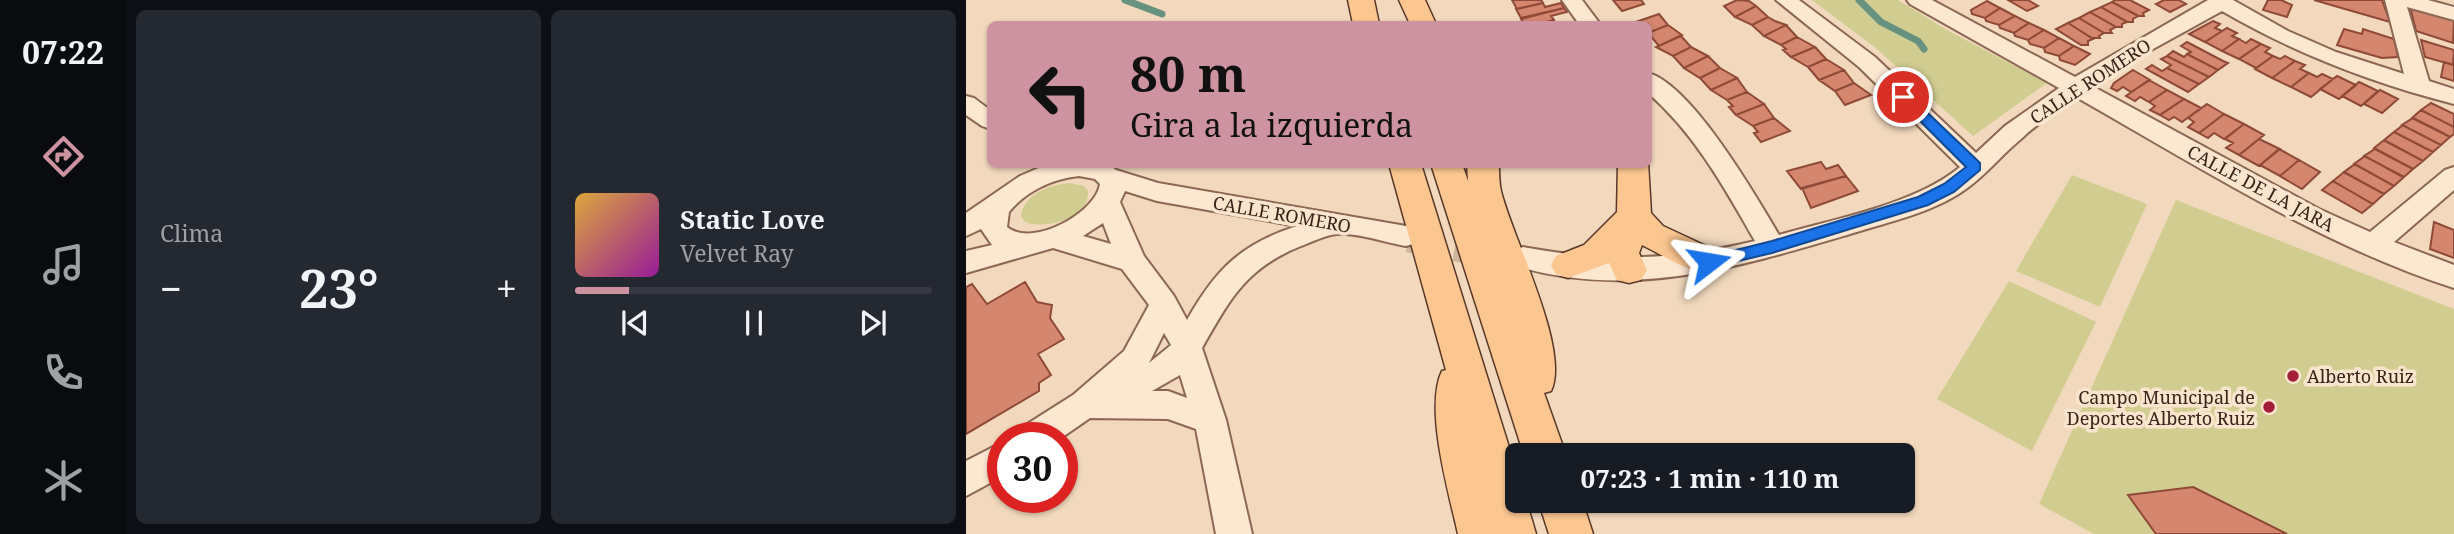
<!DOCTYPE html>
<html lang="es">
<head>
<meta charset="utf-8">
<style>
	body { margin:0; font-family:"Noto Serif",serif; background:#242831; color:#f1f3f6; height:100vh; display:flex; flex-direction:column; font-size:26px; white-space:nowrap }
	* { box-sizing:border-box; margin:0 }
	p { font-size:23px; color:#9ea1a6 }
	.icon { flex:none; width:38px; height:38px; fill:none; stroke:currentColor; stroke-width:2; stroke-linecap:round; stroke-linejoin:round }
	.map { position:relative; flex:1; overflow:hidden }
	.panel { display:flex; flex-direction:column; gap:10px; padding:10px; background:#0d0f14; width:840px }
	.panel>* { flex:none }
	.banner { position:absolute; left:21px; top:21px; width:665px; height:147px; border-radius:10px; box-shadow:0 2px 5px #0004; background:#cd93a0; color:#111; overflow:hidden }
	.speed { position:absolute; left:21px; top:422px; display:flex; gap:14px; font-size:35px; font-weight:700; text-align:center }
	.speed>* { display:grid; place-content:center; width:91px; height:91px; border-radius:50%; background:#171b24; box-shadow:0 2px 5px #0004; line-height:1 }
	.speed .limit { border:10px solid #d22; background:#fff; color:#111 }
	.pin { position:absolute; display:grid; place-items:center; width:60px; height:60px; color:#fff; margin:-30px; border:4px solid #fff; border-radius:50%; box-shadow:0 2px 7px #0007 }
	.me { position:absolute; width:77px; margin:-38px; rotate:76deg; stroke-linejoin:round; filter:drop-shadow(0 0 5px #0008) }
	.turn { display:flex; align-items:center; gap:24px; height:147px; padding:0 28px; font-size:32px }
	.turn .icon { width:91px; height:91px; stroke-width:2.5 }
	.turn b { display:block; font-size:49px; line-height:60px }
	.big { font-size:52px; font-weight:700; line-height:1.1 }
	.panel .card { flex:1; display:flex; flex-direction:column; justify-content:center; gap:10px; min-width:0; padding:0 24px; border-radius:10px; background:#242831 }
	.song { display:flex; align-items:center; gap:21px }
	.cover { width:84px; height:84px; border-radius:10px; background:linear-gradient(135deg,hsl(40 70% 55%),hsl(300 70% 35%)) }
	.played { height:7px; border-radius:4px; background:linear-gradient(90deg,#cd93a0 15%,#363941 15%) }
	.keys { display:flex; justify-content:space-around; direction:ltr }
	.heat { display:flex; justify-content:space-between; align-items:center; font-size:38px; direction:ltr }
	.panel .tiles { flex:1; display:grid; gap:10px; grid-template-columns:repeat(2,1fr) }
	.trip { position:absolute; left:539px; top:443px; width:410px; height:70px; border-radius:10px; background:#171b24; box-shadow:0 2px 5px #0004; font-weight:700; line-height:70px; text-align:center }
	main { display:flex; flex:1; min-height:0 }
	.dock { display:flex; flex-direction:column; width:126px; justify-content:space-around; align-items:center; background:#090b0e; color:#9ea1a6 }
	.dock .icon { width:49px; height:49px }
	.dock .current { color:#cd93a0 }
	.dock b { font-size:32px; color:#f1f3f6 }
	.map>svg:first-child { display:block }
</style>
</head>
<body>
<main>
<nav class="dock">
<b>07:22</b>
<svg class="icon current" aria-label="directions" viewBox="0 0 24 24"><path d="M12 3l9 9-9 9-9-9zM9 14v-3h6M13 9l2 2-2 2"/></svg>
<svg class="icon" aria-label="music" viewBox="0 0 24 24"><path d="M9 18V5l10-2v13"/><circle cx="6" cy="18" r="3"/><circle cx="16" cy="16" r="3"/></svg>
<svg class="icon" aria-label="phone" viewBox="0 0 24 24"><path d="M5 4h4l2 5-3 2q2 4 5 5l2-3 5 2v4C11 20 4 13 5 4z"/></svg>
<svg class="icon" aria-label="climate" viewBox="0 0 24 24"><path d="M12 3v18M4 7l16 10M4 17L20 7"/></svg>
</nav>
<section class="panel">
<div class="tiles">
<div class="card"><p>Clima</p>
<div class="heat"><a>−</a><b class="big">23°</b><a>+</a></div>
</div>
<div class="card">
<div class="song"><i class="cover"></i><div><b>Static Love</b><p>Velvet Ray</p></div></div>
<div class="played"></div>
<div class="keys"><svg class="icon" aria-label="previous" viewBox="0 0 24 24"><path d="M18 5L8 12l10 7zM5 5v14"/></svg><svg class="icon" aria-label="pause" viewBox="0 0 24 24"><path d="M8 5v14M16 5v14"/></svg><svg class="icon" aria-label="next" viewBox="0 0 24 24"><path d="M6 5l10 7-10 7zM19 5v14"/></svg></div>
</div>
</div>
</section>
<div class="map">
<svg width="1488" height="534" viewBox="0 0 1488 534">
	<rect width="100%" height="100%" fill="#f2d9bd"/>
	<path fill="#d1cd90" d="M846,0H932L981,30L1081,83L1007,136L911,49Z
		M1106,175L1181,204L1134,307L1050,271Z
		M103,183L118,186L122,191C124,219 79,230 59,222L55,216C58,194 83,185 103,183Z
		M1210,200L1488,309V534H1128L1073,504Z
		M1043,281L1130,322L1066,451L971,399Z"/>
	<g fill="none" stroke-linecap="round" stroke-linejoin="round">
		<path stroke="#67927f" stroke-width="7" d="M159,0L196,14
			M893,0L915,22L952,41L958,49"/>
	</g>
	<path fill="#d5866e" stroke="#8e4a37" stroke-width="2" d="M546,0H575L577,3L551,9Z
		M647,0H675L678,4L656,11Z
		M771,0L783,1L790,6L769,17L758,6Z
		M1042,0H1062L1072,6L1061,11Z
		M1149,0H1164L1183,10L1177,13L1178,16H1172L1146,2Z
		M1198,0H1213L1220,4L1204,12L1190,4Z
		M1302,0H1315L1326,5L1321,17L1297,10Z
		M1348,0H1416L1424,22L1379,9Z
		M1021,1L1034,8L1019,18L1006,14L1005,10Z
		M1146,2L1171,15L1172,16L1167,19V22H1161L1135,7Z
		M577,3L579,7L595,3L598,8L555,18L550,9Z
		M790,6L802,17L786,25L769,17Z
		M1444,6L1488,19L1487,43L1450,31Z
		M1135,7L1160,21L1161,22L1156,24V27H1150L1124,12Z
		M598,8L601,12L585,16L588,20L574,24H559L555,19Z
		M1034,8L1049,16L1033,25L1020,21L1019,18Z
		M1124,12L1150,27L1144,30L1146,33H1138L1113,18Z
		M693,14L702,25L682,33V24L667,23Z
		M1049,16L1063,23L1048,33L1034,28L1033,25Z
		M802,17L809,21L820,25L798,36L786,25Z
		M1113,18L1138,33L1133,36L1134,38H1126L1102,23Z
		M1247,21L1254,24L1249,28L1256,31L1239,42L1223,34Z
		M1063,23L1078,30L1062,40L1049,36L1048,33Z
		M1102,23L1127,39L1122,41V45H1115L1090,29Z
		M702,25L716,35L693,46L682,33Z
		M820,25L831,37L815,45L798,36Z
		M1261,28L1271,33L1266,36L1273,39L1256,51L1239,42Z
		M1378,29L1396,34L1397,29L1428,39L1432,57L1416,58L1371,45Z
		M1078,30L1093,38L1078,48L1064,44L1062,40Z
		M715,36L725,47L707,56L690,47Z
		M831,37L849,47L825,57L817,50L820,49L815,45Z
		M1093,38L1108,46L1093,56L1079,52L1078,48Z
		M1273,39L1280,43L1285,39L1295,44L1273,59L1256,51Z
		M1455,40L1488,50L1487,65L1459,57Z
		M1221,42L1257,61L1262,63L1252,70L1221,54L1225,52L1215,46Z
		M1295,44L1304,48L1299,52L1307,56L1290,68L1273,59Z
		M1108,46L1124,54L1109,65L1094,60L1093,56Z
		M725,47L742,56L718,68L707,56Z
		M849,47L860,59L842,67L825,57Z
		M1207,51L1218,57L1221,54L1252,70L1243,77L1201,56Z
		M742,56L754,68L734,78L718,68Z
		M1201,56L1243,77L1233,84L1201,68L1205,65L1195,59Z
		M1307,56L1314,59L1319,56L1329,61L1306,78L1289,69Z
		M860,59L878,70L853,80L842,67Z
		M1329,61L1339,65L1334,69L1343,73L1325,87L1306,78Z
		M1478,62L1488,65V81L1475,77Z
		M1186,65L1196,71L1201,68L1233,84L1222,92L1180,69Z
		M754,68L771,78L745,90L734,78Z
		M878,70L888,83L869,91L853,80Z
		M1167,70L1184,80L1165,92L1157,87L1151,91L1145,88L1148,83Z
		M1343,73L1351,77L1356,74L1367,79L1345,97L1325,87Z
		M1371,76L1390,85L1373,99L1354,89Z
		M771,78L781,92L761,100L745,90Z
		M1183,80L1201,90L1183,102L1174,97L1169,101L1160,96Z
		M1393,82L1412,91L1395,106L1376,96Z
		M888,83L905,95L879,105L869,91Z
		M1201,90L1218,99L1194,115L1184,110L1189,106L1183,102Z
		M1414,90L1432,99L1416,113L1398,104Z
		M781,92L798,104L770,115L763,107L767,106L761,100Z
		M1218,99L1235,108L1216,122L1208,117L1203,120L1194,115Z
		M1465,103L1488,114V127L1455,110Z
		M798,104L808,118L787,126L770,115Z
		M1241,104L1258,114L1233,133L1222,127L1228,122L1222,118Z
		M1455,110L1488,127V134L1484,137L1446,118Z
		M1258,114L1278,124L1258,139L1248,133L1242,138L1233,133Z
		M808,118L824,131L795,142L788,133L792,132L787,126Z
		M1447,118L1475,132L1484,137L1475,145L1436,125Z
		M1278,124L1298,135L1273,155L1260,148L1267,143L1259,139Z
		M1437,125L1446,130L1475,145L1467,152L1428,132Z
		M1428,132L1457,147L1467,152L1457,161L1418,140Z
		M1293,139L1314,149L1293,166L1273,155Z
		M1418,140L1419,141L1457,161L1447,169L1408,148Z
		M1313,149L1333,160L1314,176L1294,165Z
		M1409,149L1445,168L1447,169L1438,177L1398,156Z
		M1399,156L1435,176L1438,177L1428,186L1388,164Z
		M1333,160L1354,172L1336,189L1314,176Z
		M855,162L860,169L872,165L880,176L835,189L821,171Z
		M1389,164L1398,169L1428,186L1418,194L1378,172Z
		M1378,172L1379,173L1418,194L1407,204L1367,181Z
		M880,176L892,191L845,208L836,188Z
		M1367,181L1405,203L1407,204L1396,213L1356,190Z
		M1468,222L1488,230V258L1464,249Z
		M59,282L71,302L86,305L84,318L98,339L72,354L85,375L73,383V391L0,434V287L6,284L21,304Z
		M1227,487L1321,534H1190L1162,495Z"/>
	<g fill="none" stroke-linecap="round" stroke-linejoin="round">
		<path stroke="#cdb59c" stroke-width="31" stroke-dasharray="31 16" stroke-linecap="butt" d="M443,237L527,253"/>
		<defs>
			<path id="minor" d="M596,0H616L634,24H613Z
				M810,0H833L909,57L1010,153L1039,126L1093,88L944,4L941,0H966L1109,77L1242,0H1267L1322,31L1370,52L1438,74L1419,0H1462L1488,7V20L1441,7L1463,81L1488,89V104C1406,83 1330,54 1256,11L1187,49L1126,86L1353,209L1404,232L1479,170L1488,167V190L1428,242L1488,265V288C1354,245 1232,166 1110,97C1091,110 1072,123 1055,139C1033,157 1016,180 991,195C958,215 918,223 881,235C773,267 660,301 547,265L543,258L547,251L557,247C639,262 707,261 789,241C758,187 729,134 682,93V73C725,84 790,196 813,235C868,219 950,204 994,167L893,67Z
				M0,96L8,98L24,110V129L16,126L0,115Z
				M82,164H142L150,170L192,183L440,226L450,229L454,236L450,243L440,246C421,243 389,232 371,234C359,235 346,242 335,246C280,268 264,299 236,348L260,420L286,534H250L230,429L202,419L124,418L95,438H51L55,428L107,395L158,351L183,305L156,269L87,248L0,273V251L26,245L15,229L0,236V213L54,176ZM113,176L129,179L134,184C130,213 66,248 41,227L43,212C60,191 86,179 113,176ZM159,191L191,201L331,226C275,244 250,269 221,320L208,296L178,256L154,202ZM137,223L145,244L117,236ZM198,333L205,345L183,363ZM214,375L221,398L202,391H186Z
				M37,442V476L0,496V461Z"/>
			<path id="major" d="M382,0H408L413,24H387Z
				M433,0H459L470,24H444Z
				M682,162L685,213L697,226L755,253L760,262L755,271C730,279 699,256 676,245L673,253L681,270L675,280L663,283L651,280L643,263L602,278L590,274L585,265L590,256L618,245L651,212L652,164H682Z
				M423,164H455L551,473V500H560L570,534H492C483,493 458,408 476,371L480,370Z
				M465,164H496L502,181L501,164H533C533,173 533,183 535,191C546,237 605,350 585,391L578,393L600,455H558Z
				M572,500H616L627,534H583Z"/>
		</defs>
		<use href="#minor" stroke="#8c6854" stroke-width="4"/>
		<use href="#major" stroke="#593729" stroke-width="3"/>
		<use href="#minor" fill="#fce7d1" fill-rule="evenodd"/>
		<use href="#major" fill="#fbc690" fill-rule="evenodd"/>
	</g>
	<path fill="#1a73e8" stroke="#114b97" stroke-width="2" d="M937,93L942,94L1014,163V170L988,192L962,205L806,253L743,268L738,267L735,262L738,258L806,241L952,197L978,184L1000,167L933,100L931,97Z"/>
	<g fill="#a21d37" stroke="#f9e4cd" stroke-width="2.5">
		<circle cx="1327" cy="376" r="7"/>
		<circle cx="1303" cy="407" r="7"/>
	</g>
	<g text-anchor="middle" dominant-baseline="central" stroke-width="7" stroke-linejoin="round" paint-order="stroke">
		<g font-size="18" fill="#3a241a" stroke="#f9e4cd">
			<text transform="translate(1124 81) rotate(-33)">CALLE ROMERO</text>
			<text transform="translate(1295 188) rotate(28)">CALLE DE LA JARA</text>
			<text transform="translate(316 214) rotate(10)">CALLE ROMERO</text>
		</g>
		<g font-size="18" fill="#3a241a" stroke="#f9e4cd" text-anchor="start">
			<text x="1341" y="376">Alberto Ruiz</text>
			<text x="1289" y="397" text-anchor="end">Campo Municipal de<tspan x="1289" dy="21">Deportes Alberto Ruiz</tspan></text>
		</g>
	</g>
</svg>
<div class="speed"><div class="limit">30</div></div>
<div class="pin" style="left:937px;top:97px;background:#d93025"><svg class="icon" aria-label="arrive" viewBox="0 0 24 24"><path d="M6 21V4h12l-3 4 3 4H6"/></svg></div>
<svg class="me" style="left:743px;top:262px" viewBox="-20 -20 40 40"><path d="M0-17L14 15 0 8-14 15z" fill="#1a73e8" stroke="#fff" stroke-width="4"/></svg>
<div class="trip">07:23 · 1 min · 110 m</div>
<div class="banner">
<div class="turn"><svg class="icon" aria-label="left" viewBox="0 0 24 24"><path d="M17 20v-9H6M10 6l-5 5 5 5"/></svg><div><b>80 m</b>Gira a la izquierda</div></div>
</div>
</div>
</main>
</body>
</html>
